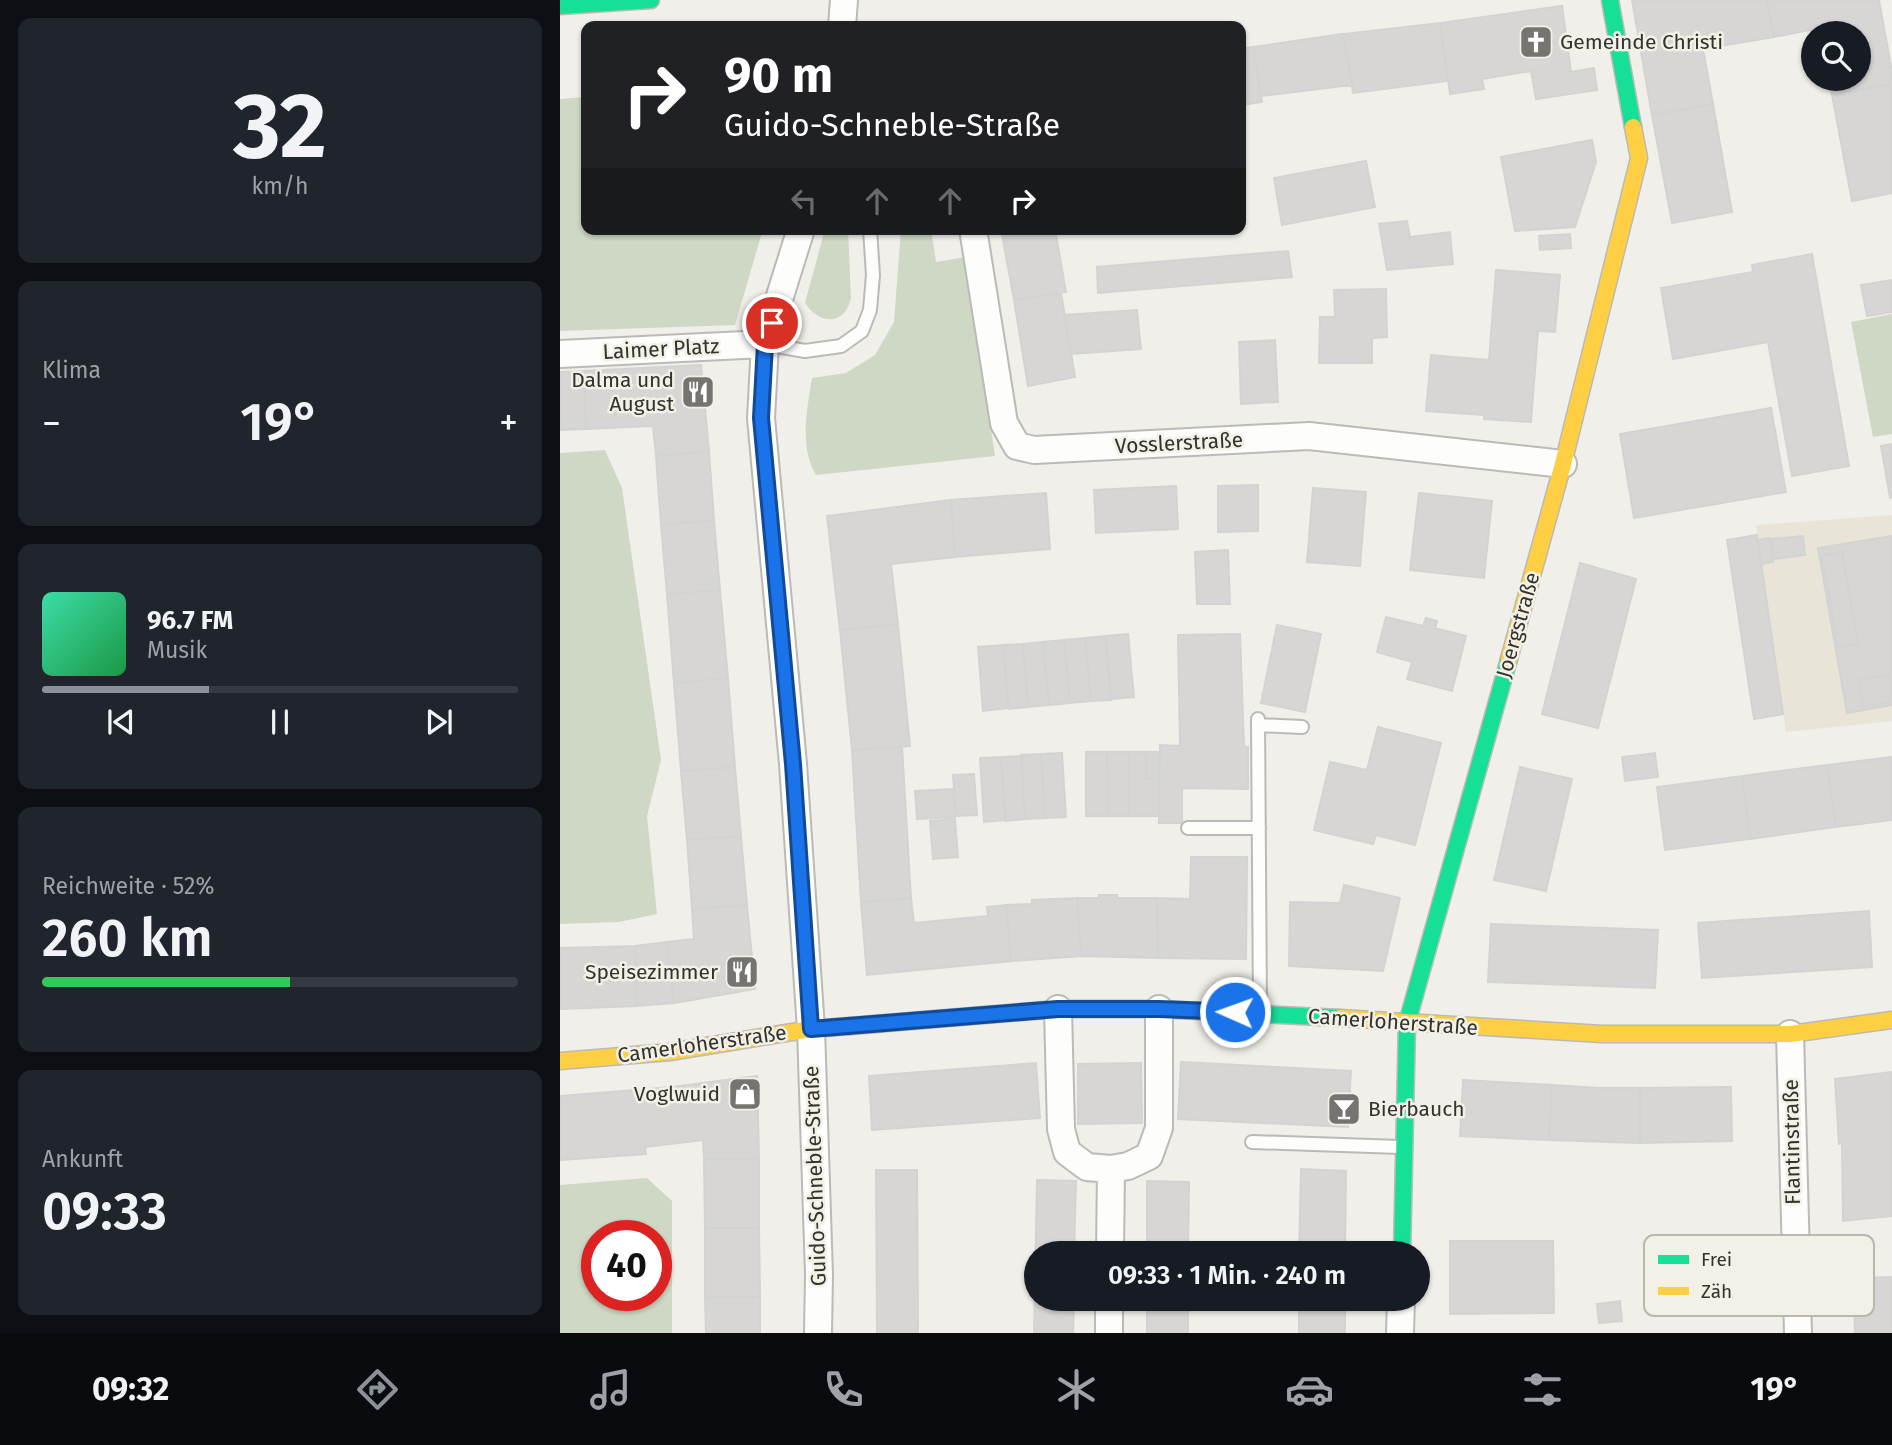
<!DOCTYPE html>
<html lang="de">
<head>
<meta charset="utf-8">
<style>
	body { margin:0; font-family:"Fira Sans",sans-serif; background:#20242c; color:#f1f3f6; height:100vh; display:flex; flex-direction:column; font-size:26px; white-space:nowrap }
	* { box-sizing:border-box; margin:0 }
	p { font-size:23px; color:#9ea1a6 }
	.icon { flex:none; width:38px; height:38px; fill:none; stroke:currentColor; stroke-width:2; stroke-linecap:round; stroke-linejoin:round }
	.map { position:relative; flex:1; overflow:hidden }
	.details { display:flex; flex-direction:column; gap:18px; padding:18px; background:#0d0f14; width:560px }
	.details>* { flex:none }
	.hud { position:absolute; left:21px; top:21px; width:665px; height:214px; border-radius:14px; box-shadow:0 2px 5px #0004; background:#202124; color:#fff; overflow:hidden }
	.controls { position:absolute; left:1241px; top:21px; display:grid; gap:14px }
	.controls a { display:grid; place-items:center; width:70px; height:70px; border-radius:50%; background:#171b24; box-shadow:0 2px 5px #0004; font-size:35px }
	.speed { position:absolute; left:21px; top:1220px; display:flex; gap:14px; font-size:35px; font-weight:700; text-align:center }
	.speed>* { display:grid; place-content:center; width:91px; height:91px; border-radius:50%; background:#171b24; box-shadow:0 2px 5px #0004; line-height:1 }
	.speed .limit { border:10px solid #d22; background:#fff; color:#111 }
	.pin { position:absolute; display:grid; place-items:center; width:60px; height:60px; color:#fff; margin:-30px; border:4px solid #fff; border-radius:50%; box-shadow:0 2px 7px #0007 }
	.me { position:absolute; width:77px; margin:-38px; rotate:272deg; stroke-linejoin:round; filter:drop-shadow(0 0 5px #0008) }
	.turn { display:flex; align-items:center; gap:24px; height:147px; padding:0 28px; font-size:32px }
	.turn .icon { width:91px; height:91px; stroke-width:2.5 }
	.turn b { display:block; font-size:49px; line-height:60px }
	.lanes { display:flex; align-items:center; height:66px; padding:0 28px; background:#0003; justify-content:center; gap:35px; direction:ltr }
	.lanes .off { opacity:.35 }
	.big { font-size:52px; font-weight:600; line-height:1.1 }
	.details .widget { flex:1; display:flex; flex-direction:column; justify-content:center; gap:10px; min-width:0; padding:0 24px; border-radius:14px; background:#20242c }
	.details .dial { align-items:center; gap:0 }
	.dial b { font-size:91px; line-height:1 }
	.song { display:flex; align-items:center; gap:21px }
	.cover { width:84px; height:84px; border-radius:10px; background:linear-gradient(135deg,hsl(160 70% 55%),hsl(140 70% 35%)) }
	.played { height:7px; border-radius:4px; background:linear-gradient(90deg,#8c9099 35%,#363941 35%) }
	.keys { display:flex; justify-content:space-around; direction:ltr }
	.heat { display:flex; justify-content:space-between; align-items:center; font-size:38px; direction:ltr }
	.charge { height:10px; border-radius:5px; background:linear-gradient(90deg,#34c759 52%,#363941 0) }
	.trip { position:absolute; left:464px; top:1241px; width:406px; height:70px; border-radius:35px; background:#171b24; box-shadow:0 2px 5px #0004; font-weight:600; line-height:70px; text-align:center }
	.menu { display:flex; height:112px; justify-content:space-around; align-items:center; background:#090b0e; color:#9ea1a6 }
	.menu .icon { width:49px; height:49px }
	.menu .on { color:#8c9099 }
	.menu b { font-size:32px; color:#f1f3f6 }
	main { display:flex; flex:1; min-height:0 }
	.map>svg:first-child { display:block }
</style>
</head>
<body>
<main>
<section class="details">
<div class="widget dial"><b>32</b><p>km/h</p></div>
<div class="widget"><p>Klima</p>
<div class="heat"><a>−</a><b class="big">19°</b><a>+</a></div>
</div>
<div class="widget">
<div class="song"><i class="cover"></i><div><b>96.7 FM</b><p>Musik</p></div></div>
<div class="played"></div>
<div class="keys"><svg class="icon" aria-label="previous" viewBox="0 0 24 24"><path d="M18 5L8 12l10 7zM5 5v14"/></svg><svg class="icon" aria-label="pause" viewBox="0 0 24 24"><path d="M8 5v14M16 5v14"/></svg><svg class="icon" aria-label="next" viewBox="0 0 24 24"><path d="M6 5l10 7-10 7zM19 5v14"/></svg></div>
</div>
<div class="widget"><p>Reichweite · 52%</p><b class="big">260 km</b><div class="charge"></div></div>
<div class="widget"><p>Ankunft</p><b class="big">09:33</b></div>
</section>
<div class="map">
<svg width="1332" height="1333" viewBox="0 0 1332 1333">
	<rect width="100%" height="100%" fill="#f0efe9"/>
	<path fill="#e8e4d8" d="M1332,515V721L1226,732L1196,525Z"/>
	<path fill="#ced8c5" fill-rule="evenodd" d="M26,97V229H203L175,325L0,331V99Z
		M265,229H288L291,298C285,326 259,325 245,303Z
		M341,229H371L376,262L406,257L435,456L256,475C239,446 247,410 252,378L286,373L315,355L334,322Z
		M1332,314V434L1313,437L1291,322Z
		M45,450L62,488L101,760L87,816L97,914L59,922L0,924V453Z
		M87,1178L112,1201V1333H0V1185ZM37,1236H96V1295H37Z"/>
	<path fill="#d7d6d5" stroke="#d3d3d2" stroke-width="2" d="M1072,0H1207L1214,37L1143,49L1153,104L1092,115Z
		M1207,0H1319L1332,72V84L1272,95L1269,79H1298V33H1260V28L1214,37Z
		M1002,6L1011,72L1034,68L1037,90L976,99L971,71L922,79L924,89L890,94L880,23Z
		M880,23L888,81L793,93L783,34Z
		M783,34L792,85L701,96L693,47Z
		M693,47L702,102L681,105V49Z
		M1332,84V193L1292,201L1272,95Z
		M1153,104L1172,212L1112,223L1092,115Z
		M1032,140L1036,162L1015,227L955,231L941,157Z
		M806,161L815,207L722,225L714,178Z
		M847,221L850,237L890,232L893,264L827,270L819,224Z
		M441,229H495L506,292L454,300Z
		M1010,234L1011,248L980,250L979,236Z
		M728,251L732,277L538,293L537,267Z
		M1252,254L1289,466L1232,476L1208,342L1113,359L1101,288L1193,272L1192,265Z
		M936,270L1000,275L995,332L978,331L971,422L924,419V415L866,411L871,355L929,360Z
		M1332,280V312L1307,316L1301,285Z
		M826,289L827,337L812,338V363H759L760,317H775L774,290Z
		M501,293L515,377L468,386L454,300Z
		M577,310L581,349L511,354L504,315Z
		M715,340L718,402L681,404L679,342Z
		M141,365L149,451L96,456L93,426L26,429L24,371Z
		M24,371L26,429L0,430V372Z
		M1211,408L1226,492L1074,518L1060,434Z
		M1332,444V497L1330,498L1321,446Z
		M149,451L154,520L101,525L96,456Z
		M698,485V531L658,532V486Z
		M616,486L618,529L536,533L534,490Z
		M753,488L806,492L800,566L747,562Z
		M486,493L490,549L395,557L391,500Z
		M859,493L932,501L924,578L850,570Z
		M391,500L395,557L331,564L338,624L280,630L267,516Z
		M154,520L160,590L107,594L101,525Z
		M1197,535L1223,714L1194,719L1167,540Z
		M1243,536L1245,555L1214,559L1212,539Z
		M1332,536V705L1287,713L1258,548Z
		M1210,538L1213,562L1201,564L1197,540Z
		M668,550L670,604H637L635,552Z
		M1282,552L1298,644L1278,648L1262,556Z
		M1020,563L1076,579L1038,728L982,714Z
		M160,590L168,678L114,683L107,594Z
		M826,617L863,626L866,618L877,621L875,628L906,636L892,691L847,679L852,662L817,652Z
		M338,624L350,746L292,750L280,630Z
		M717,625L761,634L745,712L701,703Z
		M568,634L574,697L551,699L546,636Z
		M680,634L684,746L688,747V789L622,788V823H599L600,745L620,746L618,635Z
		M545,636L551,700L531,701L525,638Z
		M525,638L531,701L510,703L504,640Z
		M504,640L510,703L489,705L483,642Z
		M483,642L489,705L468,707L463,644Z
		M463,644L468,707L449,709L443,645Z
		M443,645L448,708L423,711L418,647Z
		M1332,674V702L1303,707L1299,680Z
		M168,678L175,767L121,771L114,683Z
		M818,727L881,743L855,845L816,835L813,844L754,830L770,762L807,770Z
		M342,747L351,898L301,902L292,750Z
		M526,752H547L548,816H526Z
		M547,752H569V816H548Z
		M569,752H586V779H598L599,816H569Z
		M586,752H598V779H586Z
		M502,753L506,817L485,818L481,754Z
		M1095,753L1098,777L1065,781L1062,757Z
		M481,754L485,818L465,819L461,755Z
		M461,756L465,819L446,821L441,757Z
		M441,757L445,820L424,822L420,758Z
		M1332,757V820L1276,827L1267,765Z
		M1267,765L1276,827L1190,839L1182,776Z
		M175,767L181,836L127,840L121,771Z
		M960,767L1012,779L986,891L934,880Z
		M414,774L417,815L396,816L393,775Z
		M1182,776L1190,839L1105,850L1097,787Z
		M393,789L395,817L357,819L355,791Z
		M395,819L398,857L373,859L370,821Z
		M181,836L187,905L132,909L127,840Z
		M631,857H687L686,959L598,958L597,898L630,899Z
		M784,885L840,898L823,971L729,966L730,902L780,903Z
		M539,895H557V898H597L598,958L521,956L517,898H539Z
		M351,898L354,923L428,916L427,907L446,905L451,961L307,975L301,902Z
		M517,898L521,956L451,961L446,905L472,904V900Z
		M187,905L195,989L114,1003L107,942L134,939L132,909Z
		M1309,911L1312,967L1142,978L1138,923Z
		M931,924L1098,930L1095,988L928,982Z
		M107,942L114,1003L77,1006L75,946Z
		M75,946L77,1006L0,1009V948Z
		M621,1062L791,1071L788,1127L618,1119Z
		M476,1063L480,1118L312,1130L309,1076Z
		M581,1063L582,1123L518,1124V1064Z
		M1332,1072V1216L1283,1221L1282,1143L1279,1144L1275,1079Z
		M197,1076L199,1159H144L143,1140L85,1147L86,1154L0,1160V1096L112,1087Z
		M903,1080L992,1085L989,1140L900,1136Z
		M992,1085L1039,1088H1080V1143L989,1140Z
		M1171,1087L1172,1141L1080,1143V1088Z
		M144,1159H199V1228H145Z
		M741,1169L786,1171L785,1253H739Z
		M316,1170H357L358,1333H317Z
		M477,1180L516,1181L514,1253H476V1298H514L513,1333H474Z
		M587,1181L629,1182L628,1253H587Z
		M145,1228H199L200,1297H145Z
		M890,1241H993L994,1313L890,1314Z
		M1332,1277V1333H1295L1293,1278Z
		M145,1297H200V1333H146Z
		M587,1298H628V1333H587Z
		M739,1298H785V1333H739Z
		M1060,1301L1062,1321L1039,1323L1037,1304Z"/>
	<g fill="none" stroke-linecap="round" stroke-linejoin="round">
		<defs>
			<path id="lane" d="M205,344L245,351L281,346L302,331L310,310L313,275L310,229
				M698,719L700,1009
				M698,725L742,727
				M628,828H699
				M692,1142L840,1147"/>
			<path id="street" d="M282,26L284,0
				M241,229L205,344L201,418L233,764L251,1029L259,1275L258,1333
				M413,229L444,423L457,446L474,450L749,436L1003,464
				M0,354L205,344
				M498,1009L501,1129L507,1152L527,1167L551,1169L568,1166L589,1156L599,1128V1009
				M1230,1034L1238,1333
				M550,1253L551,1169
				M549,1333V1298
				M840,1333L841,1298"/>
			<path id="fast" d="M1050,0L1073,127
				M0,6L91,0
				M290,1026L498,1009H599L780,1018
				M842,1253L847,1023L949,659"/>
			<path id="slow" d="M949,659L1003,464L1079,158L1073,127
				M780,1018L1042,1034H1230L1332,1020
				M0,1061L110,1052L251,1029L290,1026"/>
		</defs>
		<use href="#lane" stroke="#bbbab6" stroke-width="16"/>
		<use href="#street" stroke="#bbbab6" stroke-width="30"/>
		<use href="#fast" stroke="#bbbab6" stroke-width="19"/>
		<use href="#slow" stroke="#bbbab6" stroke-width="19"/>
		<use href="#lane" stroke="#fdfdfc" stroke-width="12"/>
		<use href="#street" stroke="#fdfdfc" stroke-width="26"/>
		<use href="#fast" stroke="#16e098" stroke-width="16"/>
		<use href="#slow" stroke="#ffcf43" stroke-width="16"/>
	</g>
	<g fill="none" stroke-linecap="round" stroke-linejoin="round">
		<defs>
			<path id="route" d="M212,323L205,344L201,418L233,764L251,1029L498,1009H599L675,1012"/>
		</defs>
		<use href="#route" stroke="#114b97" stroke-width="18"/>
		<use href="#route" stroke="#1a73e8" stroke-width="12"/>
	</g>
	<defs>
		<symbol id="church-square" viewBox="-11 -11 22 22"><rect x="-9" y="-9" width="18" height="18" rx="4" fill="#767470" stroke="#f3f0e6"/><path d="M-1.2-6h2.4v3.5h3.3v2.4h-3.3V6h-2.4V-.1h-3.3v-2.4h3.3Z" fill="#fff"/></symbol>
		<symbol id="restaurant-square" viewBox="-11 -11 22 22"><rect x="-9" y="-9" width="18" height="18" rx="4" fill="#767470" stroke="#f3f0e6"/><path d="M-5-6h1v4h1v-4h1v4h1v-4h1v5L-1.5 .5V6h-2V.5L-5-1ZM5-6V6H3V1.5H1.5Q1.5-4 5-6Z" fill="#fff"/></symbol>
		<symbol id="shop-square" viewBox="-11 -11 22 22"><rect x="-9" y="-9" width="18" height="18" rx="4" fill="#767470" stroke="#f3f0e6"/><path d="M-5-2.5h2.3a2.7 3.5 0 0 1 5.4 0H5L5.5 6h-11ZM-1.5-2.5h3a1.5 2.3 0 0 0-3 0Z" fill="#fff"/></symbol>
		<symbol id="bar-square" viewBox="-11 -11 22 22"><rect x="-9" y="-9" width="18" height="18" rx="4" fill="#767470" stroke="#f3f0e6"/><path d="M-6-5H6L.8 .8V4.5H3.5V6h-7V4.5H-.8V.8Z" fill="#fff"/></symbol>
	</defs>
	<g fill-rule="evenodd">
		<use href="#church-square" x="957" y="23" width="38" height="38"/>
		<use href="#restaurant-square" x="119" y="373" width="38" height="38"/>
		<use href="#restaurant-square" x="163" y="953" width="38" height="38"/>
		<use href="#shop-square" x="166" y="1075" width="38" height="38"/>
		<use href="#bar-square" x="765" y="1090" width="38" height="38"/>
	</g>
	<g text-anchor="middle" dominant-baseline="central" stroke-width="5" stroke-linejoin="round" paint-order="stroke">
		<g font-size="21" fill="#34322f" stroke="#f3f0e6" text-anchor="end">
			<text x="1000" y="42" text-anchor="start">Gemeinde Christi</text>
			<text x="114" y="380">Dalma und<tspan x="114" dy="24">August</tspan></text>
			<text x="158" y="972">Speisezimmer</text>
			<text x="160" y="1094">Voglwuid</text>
			<text x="808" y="1109" text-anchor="start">Bierbauch</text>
		</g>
		<g font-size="21" fill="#34322f" stroke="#f3f0e6">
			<text transform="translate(101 349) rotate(-3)">Laimer Platz</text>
			<text transform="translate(619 443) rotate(-3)">Vosslerstraße</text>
			<text transform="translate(958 625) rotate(-74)">Joergstraße</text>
			<text transform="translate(833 1022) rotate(4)">Camerloherstraße</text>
			<text transform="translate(142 1044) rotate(-8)">Camerloherstraße</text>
			<text transform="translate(1232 1142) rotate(-91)">Flantinstraße</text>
			<text transform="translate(255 1176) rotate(-92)">Guido-Schneble-Straße</text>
		</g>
	</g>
	<rect x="1084" y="1235" width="230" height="81" rx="10" fill="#f3f0e6" stroke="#bab7af" stroke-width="2"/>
	<rect x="1098" y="1255" width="31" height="9" fill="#16e098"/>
	<rect x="1098" y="1287" width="31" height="8" fill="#ffcf43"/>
	<g font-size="19" fill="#34322f">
		<text x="1141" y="1266">Frei</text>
		<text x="1141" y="1298">Zäh</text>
	</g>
</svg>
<div class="controls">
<a><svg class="icon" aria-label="search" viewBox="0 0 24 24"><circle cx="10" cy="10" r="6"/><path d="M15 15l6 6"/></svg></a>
</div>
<div class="speed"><div class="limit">40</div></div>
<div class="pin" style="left:212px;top:323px;background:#d93025"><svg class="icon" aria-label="arrive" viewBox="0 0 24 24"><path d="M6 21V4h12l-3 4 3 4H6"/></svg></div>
<svg class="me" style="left:675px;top:1012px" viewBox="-20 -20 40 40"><circle r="17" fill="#1a73e8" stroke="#fff" stroke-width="3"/><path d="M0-11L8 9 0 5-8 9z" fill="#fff"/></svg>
<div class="trip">09:33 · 1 Min. · 240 m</div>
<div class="hud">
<div class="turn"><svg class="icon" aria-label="right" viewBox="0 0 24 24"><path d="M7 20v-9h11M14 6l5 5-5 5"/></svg><div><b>90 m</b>Guido-Schneble-Straße</div></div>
<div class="lanes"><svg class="icon off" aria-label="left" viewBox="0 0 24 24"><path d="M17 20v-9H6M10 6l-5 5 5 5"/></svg><svg class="icon off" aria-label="ahead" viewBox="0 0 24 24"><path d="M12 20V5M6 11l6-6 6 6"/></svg><svg class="icon off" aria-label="ahead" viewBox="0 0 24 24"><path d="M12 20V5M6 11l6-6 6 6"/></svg><svg class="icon" aria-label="right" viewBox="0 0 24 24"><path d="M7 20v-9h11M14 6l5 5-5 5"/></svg></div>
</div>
</div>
</main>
<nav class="menu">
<b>09:32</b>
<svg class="icon on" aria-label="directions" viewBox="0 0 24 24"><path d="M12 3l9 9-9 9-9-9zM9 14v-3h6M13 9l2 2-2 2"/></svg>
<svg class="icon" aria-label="music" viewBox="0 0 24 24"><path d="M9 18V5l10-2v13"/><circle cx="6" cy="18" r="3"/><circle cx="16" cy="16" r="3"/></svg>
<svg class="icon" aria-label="phone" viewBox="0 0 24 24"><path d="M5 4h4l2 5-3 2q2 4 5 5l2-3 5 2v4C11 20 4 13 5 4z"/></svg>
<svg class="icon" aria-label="climate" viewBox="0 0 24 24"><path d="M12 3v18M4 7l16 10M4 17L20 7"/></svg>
<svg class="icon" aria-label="car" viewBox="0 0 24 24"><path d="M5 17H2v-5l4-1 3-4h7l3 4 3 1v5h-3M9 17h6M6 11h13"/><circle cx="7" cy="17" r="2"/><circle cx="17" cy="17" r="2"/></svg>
<svg class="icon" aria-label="filters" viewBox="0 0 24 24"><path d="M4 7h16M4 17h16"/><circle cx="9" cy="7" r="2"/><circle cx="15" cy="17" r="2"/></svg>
<b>19°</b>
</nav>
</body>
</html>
